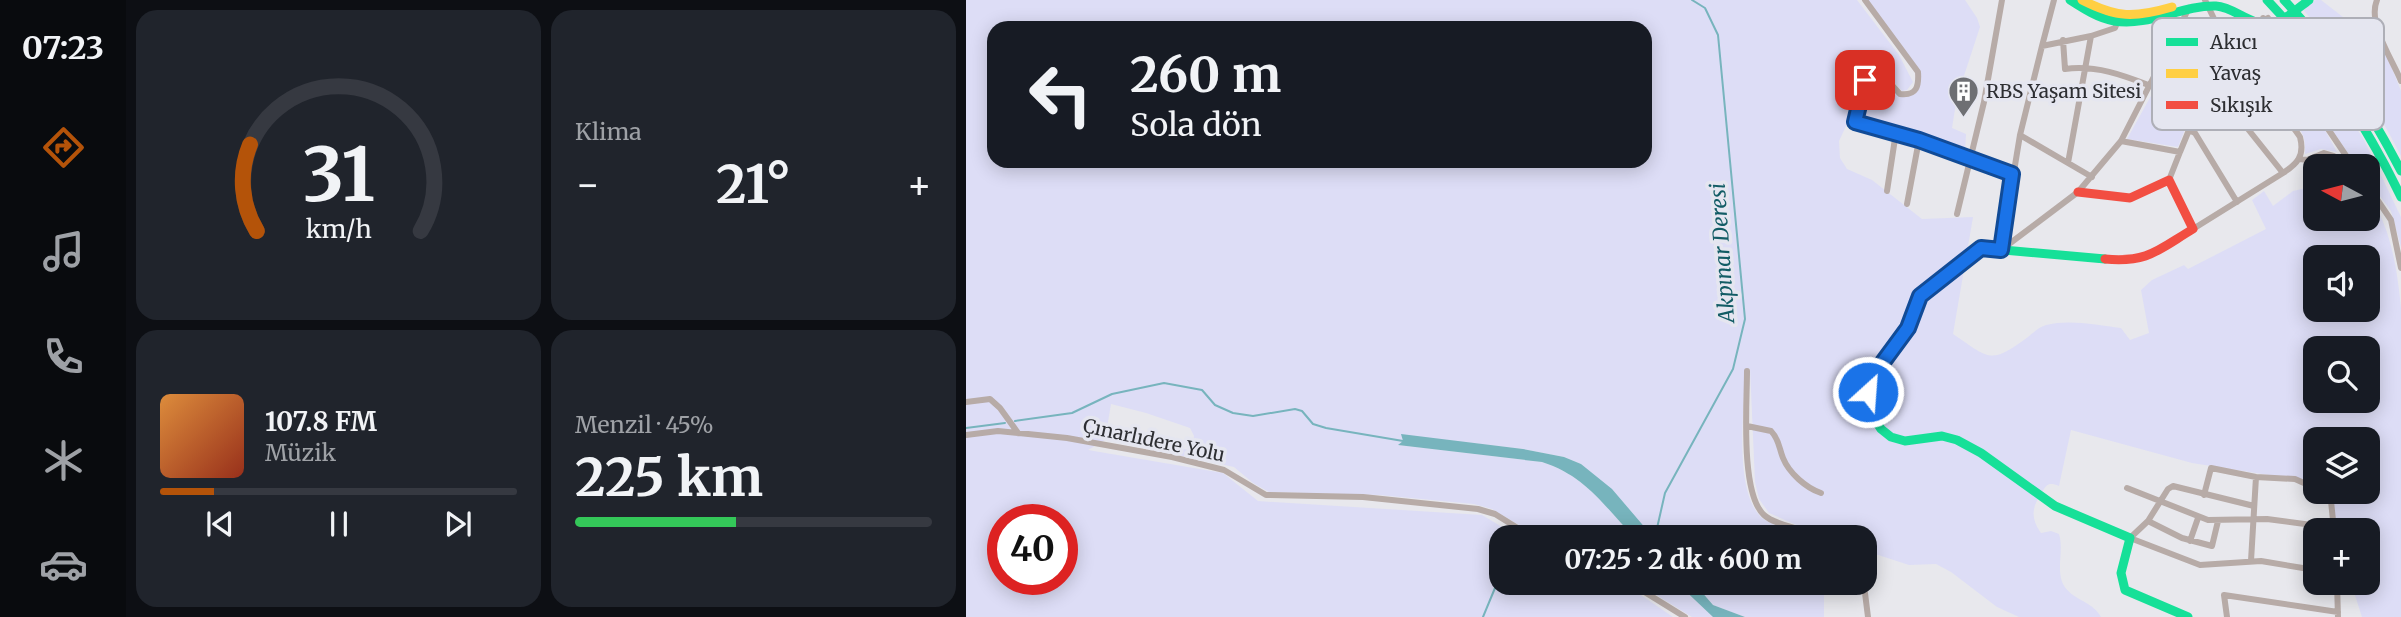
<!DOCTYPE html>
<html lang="tr">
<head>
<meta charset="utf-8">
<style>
	body { margin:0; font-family:Merriweather,serif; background:#20242c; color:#f1f3f6; height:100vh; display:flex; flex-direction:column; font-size:26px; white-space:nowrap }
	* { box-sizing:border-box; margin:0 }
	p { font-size:23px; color:#9ea1a6 }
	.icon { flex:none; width:38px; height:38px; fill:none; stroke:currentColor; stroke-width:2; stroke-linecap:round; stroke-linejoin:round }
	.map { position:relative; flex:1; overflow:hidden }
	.side { display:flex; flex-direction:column; gap:10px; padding:10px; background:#0d0f14; width:840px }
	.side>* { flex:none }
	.banner { position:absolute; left:21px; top:21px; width:665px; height:147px; border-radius:21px; box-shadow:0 4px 18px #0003; background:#171b24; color:#f1f3f6; overflow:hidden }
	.needle { width:46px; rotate:277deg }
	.controls { position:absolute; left:1337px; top:154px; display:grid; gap:14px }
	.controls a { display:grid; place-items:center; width:77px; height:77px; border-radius:14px; background:#171b24; box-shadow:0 4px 18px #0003; font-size:35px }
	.speed { position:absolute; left:21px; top:504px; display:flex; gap:14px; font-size:35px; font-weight:700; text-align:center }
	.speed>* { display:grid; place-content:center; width:91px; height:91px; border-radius:50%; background:#171b24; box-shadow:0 4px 18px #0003; line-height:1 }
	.speed .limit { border:10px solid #d22; background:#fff; color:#111 }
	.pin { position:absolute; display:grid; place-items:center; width:60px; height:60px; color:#fff; margin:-30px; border-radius:14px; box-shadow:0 4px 10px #0006 }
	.me { position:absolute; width:77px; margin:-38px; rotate:26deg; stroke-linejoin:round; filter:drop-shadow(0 0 5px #0008) }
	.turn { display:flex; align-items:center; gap:24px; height:147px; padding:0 28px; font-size:32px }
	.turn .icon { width:91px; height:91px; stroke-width:2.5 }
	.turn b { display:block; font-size:49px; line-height:60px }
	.big { font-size:52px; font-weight:700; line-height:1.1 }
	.side .widget { flex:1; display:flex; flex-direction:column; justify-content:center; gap:10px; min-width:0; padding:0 24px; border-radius:21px; background:#20242c }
	.side .dial { align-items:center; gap:0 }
	.dial svg { height:182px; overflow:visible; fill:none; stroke:#363941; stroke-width:7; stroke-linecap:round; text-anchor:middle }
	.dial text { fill:#f1f3f6; stroke:none }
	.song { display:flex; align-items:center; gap:21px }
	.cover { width:84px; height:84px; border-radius:10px; background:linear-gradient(135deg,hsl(30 70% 55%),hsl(10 70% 35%)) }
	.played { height:7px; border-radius:4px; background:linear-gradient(90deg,#b45309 15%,#363941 15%) }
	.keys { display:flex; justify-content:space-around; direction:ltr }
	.heat { display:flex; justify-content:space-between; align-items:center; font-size:38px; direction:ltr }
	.charge { height:10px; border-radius:5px; background:linear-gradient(90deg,#34c759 45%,#363941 0) }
	.side .tiles { flex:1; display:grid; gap:10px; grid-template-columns:repeat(2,1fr) }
	.trip { position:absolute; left:523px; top:525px; width:388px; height:70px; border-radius:21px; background:#171b24; box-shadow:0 4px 18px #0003; font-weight:700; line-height:70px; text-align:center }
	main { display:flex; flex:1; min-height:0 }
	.tabs { display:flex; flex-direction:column; width:126px; justify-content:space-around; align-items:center; background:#090b0e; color:#9ea1a6 }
	.tabs .icon { width:49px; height:49px }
	.tabs .active { color:#b45309 }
	.tabs b { font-size:32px; color:#f1f3f6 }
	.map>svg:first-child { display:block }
</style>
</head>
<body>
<main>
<nav class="tabs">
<b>07:23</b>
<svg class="icon active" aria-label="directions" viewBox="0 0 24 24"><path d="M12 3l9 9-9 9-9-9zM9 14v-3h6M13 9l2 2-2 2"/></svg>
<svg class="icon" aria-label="music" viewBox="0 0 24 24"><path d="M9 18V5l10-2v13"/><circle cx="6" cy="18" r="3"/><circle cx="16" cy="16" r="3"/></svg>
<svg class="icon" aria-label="phone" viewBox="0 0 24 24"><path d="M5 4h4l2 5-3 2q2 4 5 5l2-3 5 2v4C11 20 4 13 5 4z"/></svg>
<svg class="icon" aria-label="climate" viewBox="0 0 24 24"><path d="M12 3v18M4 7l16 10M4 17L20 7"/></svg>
<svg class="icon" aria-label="car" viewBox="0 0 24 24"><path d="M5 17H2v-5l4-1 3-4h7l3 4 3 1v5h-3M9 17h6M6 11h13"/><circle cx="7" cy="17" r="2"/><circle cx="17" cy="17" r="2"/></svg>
</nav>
<section class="side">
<div class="tiles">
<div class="widget dial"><svg viewBox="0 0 100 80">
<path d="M14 69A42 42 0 1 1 86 69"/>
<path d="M14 69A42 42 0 0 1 11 31" stroke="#b45309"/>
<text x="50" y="56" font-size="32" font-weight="700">31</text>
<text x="50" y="72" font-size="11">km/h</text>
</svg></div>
<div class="widget"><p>Klima</p>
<div class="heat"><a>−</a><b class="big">21°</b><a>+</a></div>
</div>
<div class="widget">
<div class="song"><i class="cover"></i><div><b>107.8 FM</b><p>Müzik</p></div></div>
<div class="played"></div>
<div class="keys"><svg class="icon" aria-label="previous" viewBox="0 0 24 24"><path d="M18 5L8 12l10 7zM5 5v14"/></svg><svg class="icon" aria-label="pause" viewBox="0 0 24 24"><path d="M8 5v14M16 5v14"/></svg><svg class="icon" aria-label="next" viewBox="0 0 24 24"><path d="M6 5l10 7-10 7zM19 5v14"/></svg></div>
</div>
<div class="widget"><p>Menzil · 45%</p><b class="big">225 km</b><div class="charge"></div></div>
</div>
</section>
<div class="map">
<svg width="1435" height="617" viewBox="0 0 1435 617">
	<rect width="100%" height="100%" fill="#e8e8ed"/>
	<path fill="#ddddf6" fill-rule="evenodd" d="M0,0H891L933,55L947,82L941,90L936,91L919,72L902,64L891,71L890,96L882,122L873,141L874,158L881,169L906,180L956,219L1007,217L987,334C1024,359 1024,365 1062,337C1067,333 1073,327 1080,325C1103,319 1132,325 1155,328L1164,340L1183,333L1175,290L1186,280L1218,265L1222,269L1300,229L1286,200L1298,191L1307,206L1327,191L1349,186V219H1370L1369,230L1375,231L1376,219H1402V193C1425,228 1431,267 1435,308V617H1396L1385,583H1402V530H1368L1365,501L1357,492H1402V439H1349V488L1329,479L1226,463L1105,430L1093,486C1083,482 1081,484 1076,492C1066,507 1064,517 1075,533L1085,531L1093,534C1098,550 1090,569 1097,584C1105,600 1127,601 1135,617H1053L1031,607L985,572L970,564L943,565L900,551V537H858L803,513L793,499L789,482L784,368L779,374C778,411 768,488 794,516C802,525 831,531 843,537H687L615,464L598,457L557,449L436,435L437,441L433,445L576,462C620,476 638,506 668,537H573L526,509L508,504L413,495L303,492L287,483L268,467L189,450L201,447L225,450L228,436L224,428L180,413L145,404L139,440L122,450L257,473L292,501L516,515L553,537H536V583H646L669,591L707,617H0ZM28,28H679V161H28ZM1349,257H1402V310H1349ZM1349,348H1402V401H1349ZM37,520H96V579H37Z
		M899,0H999L1011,18L1014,27L991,97L986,128L1000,134L999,152L956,133L895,118L904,77C925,81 921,96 949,93L952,72Z
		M1350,0H1355L1386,24L1392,44L1413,36L1435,91V156C1408,102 1374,55 1336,8Z
		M1313,25L1358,78L1398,140L1435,217V247L1425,211L1402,180V166H1391L1357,117L1312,27Z
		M1303,29L1311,34L1342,99L1371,152L1355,149L1339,154C1339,149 1339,143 1338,138C1326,105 1286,90 1295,50C1297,42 1298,35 1303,29Z
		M1196,76L1234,91L1212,147L1161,139Z
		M671,583H711L747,617H726Z
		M728,583H858V617H779L747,605Z"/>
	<path fill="#77b4bd" d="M435,434L557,449L598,457L615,464L646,489L687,537H668C638,506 620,476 576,462L432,445L437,441Z
		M711,583H728L747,605L779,617H747Z"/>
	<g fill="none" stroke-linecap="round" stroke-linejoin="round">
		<path stroke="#77b4bd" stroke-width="2" d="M49,421L106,413L146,394L198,383L236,390L249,405L267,413L287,416L329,409L336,411L347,424L360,428L437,441
			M0,428L39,423
			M689,537L699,493L767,369L779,319L752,35L739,8L726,0
			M517,617L529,588L536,580"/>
		<path stroke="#b7aba7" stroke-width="6" d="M899,0L952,72C953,86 951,96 934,94C923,82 915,71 897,72L899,81L889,122L953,140L1046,174
			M1088,0L1076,46L1125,36L1149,28L1153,18
			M1411,0C1401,23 1426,59 1435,81
			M1302,18L1316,37L1358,123L1387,166
			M1097,40L1099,69C1130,65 1157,75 1185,86
			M1193,70L1238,88
			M1239,83L1254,94L1317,173
			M1223,130L1253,46L1251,25L1239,0
			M1054,135L1126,177
			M1155,141L1214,152L1223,130L1229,133L1271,202
			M1334,159L1341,160L1358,153L1368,156L1376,166
			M1102,163L1125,36
			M1203,180L1214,152
			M1402,186L1425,220L1435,268
			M921,191L930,132
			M941,204L953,140
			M991,214L1018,102L1036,0
			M1372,227L1373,219
			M1227,229L1317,173C1331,164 1339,156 1334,137C1317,110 1288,92 1290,56C1290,44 1295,31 1297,18
			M1035,250L1112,192L1155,141L1223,8
			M1035,250L1054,135L1076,46
			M781,371C781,403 774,493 798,515C810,526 837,528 853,537
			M0,402L24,399L34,408L52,433
			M781,426L805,431C813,439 813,448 817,458C823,473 840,488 855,493
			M0,435L32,431L101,438L206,457L258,470L300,495L397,497L512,509L529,514L566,537
			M1161,488L1242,520L1301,519L1368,528
			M1357,492L1365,501L1368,530
			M1238,495L1245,468L1290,477L1329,479L1349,488
			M1288,506L1207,486L1202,489L1182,521L1164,538L1234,565L1295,561L1349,570
			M1182,521L1216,538L1246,546L1252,521
			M1224,541L1232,518
			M1285,561L1290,477
			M664,583L719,617
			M894,583L899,593L902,617
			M1371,583L1372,617
			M1261,617L1258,595L1372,612"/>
		<path stroke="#16e098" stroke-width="9" d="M1104,0C1118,9 1132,18 1148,21C1183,27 1215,5 1250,6C1269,7 1287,28 1306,23C1320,20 1332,8 1343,0
			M1301,0C1357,59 1400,124 1435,197
			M1318,0C1366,51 1403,109 1435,171
			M1139,259L1015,248L954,296L942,328L903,381L902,392L910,421L915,429L925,437L939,441L976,436L991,440L1015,453L1089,506L1164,538L1155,573L1159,590L1222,617"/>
		<path stroke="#ffcf43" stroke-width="9" d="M1116,0C1151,18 1168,18 1206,7"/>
		<path stroke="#f24e42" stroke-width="9" d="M1112,192L1164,198L1203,180L1227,229C1192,250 1182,263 1139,259"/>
	</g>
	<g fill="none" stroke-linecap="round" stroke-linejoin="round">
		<defs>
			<path id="route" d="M899,80L889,122L953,140L1046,174L1035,250L1015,248L954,296L942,328L903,381L902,392"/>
		</defs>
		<use href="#route" stroke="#114b97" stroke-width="18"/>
		<use href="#route" stroke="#1a73e8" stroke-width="12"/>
	</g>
	<defs>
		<symbol id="building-pin" viewBox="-11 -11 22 30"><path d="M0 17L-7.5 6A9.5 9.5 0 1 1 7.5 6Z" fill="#6e6f73" stroke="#e5e6f0"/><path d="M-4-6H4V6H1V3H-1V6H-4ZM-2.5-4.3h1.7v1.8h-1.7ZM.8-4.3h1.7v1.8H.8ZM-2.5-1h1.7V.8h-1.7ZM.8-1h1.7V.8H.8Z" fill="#fff"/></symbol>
	</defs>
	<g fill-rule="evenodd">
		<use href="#building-pin" x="980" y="74" width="35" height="47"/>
	</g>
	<g text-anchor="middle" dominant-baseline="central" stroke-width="7" stroke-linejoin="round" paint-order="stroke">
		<g font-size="19" fill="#2d2e32" stroke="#e5e6f0" text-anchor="start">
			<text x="1020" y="91">RBS Yaşam Sitesi</text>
		</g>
		<g font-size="19" fill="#2d2e32" stroke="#e5e6f0">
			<text transform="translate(188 440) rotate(12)">Çınarlıdere Yolu</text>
		</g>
		<g font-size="21" font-style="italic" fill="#125c65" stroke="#e5e6f0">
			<text transform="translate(756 253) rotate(-94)">Akpınar Deresi</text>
		</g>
	</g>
	<rect x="1186" y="18" width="232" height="112" rx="10" fill="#e5e6f0" stroke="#aeafb7" stroke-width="2"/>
	<rect x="1200" y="38" width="32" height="8" fill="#16e098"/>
	<rect x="1200" y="69" width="32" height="9" fill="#ffcf43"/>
	<rect x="1200" y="101" width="32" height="8" fill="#f24e42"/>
	<g font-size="19" fill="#2d2e32">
		<text x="1244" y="49">Akıcı</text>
		<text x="1244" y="80">Yavaş</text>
		<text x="1244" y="112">Sıkışık</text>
	</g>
</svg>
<div class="controls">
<a><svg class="needle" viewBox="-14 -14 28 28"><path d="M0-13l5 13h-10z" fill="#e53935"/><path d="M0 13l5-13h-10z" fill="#9ea1a6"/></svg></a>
<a><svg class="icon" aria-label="sound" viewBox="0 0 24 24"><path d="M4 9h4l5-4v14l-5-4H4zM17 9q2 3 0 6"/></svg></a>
<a><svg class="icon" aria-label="search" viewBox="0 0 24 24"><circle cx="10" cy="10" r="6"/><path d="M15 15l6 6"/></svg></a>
<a><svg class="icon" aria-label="layers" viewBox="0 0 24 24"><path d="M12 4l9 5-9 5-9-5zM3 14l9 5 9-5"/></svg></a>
<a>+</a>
</div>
<div class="speed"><div class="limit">40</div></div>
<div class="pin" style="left:899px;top:80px;background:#d93025"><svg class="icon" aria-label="arrive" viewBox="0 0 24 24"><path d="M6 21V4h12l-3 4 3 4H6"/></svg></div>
<svg class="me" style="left:902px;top:392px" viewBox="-20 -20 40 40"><circle r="17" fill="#1a73e8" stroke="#fff" stroke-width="3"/><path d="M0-11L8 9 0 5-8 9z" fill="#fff"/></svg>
<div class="trip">07:25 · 2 dk · 600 m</div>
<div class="banner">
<div class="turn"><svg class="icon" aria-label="left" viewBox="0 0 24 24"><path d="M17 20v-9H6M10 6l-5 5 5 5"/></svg><div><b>260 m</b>Sola dön</div></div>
</div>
</div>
</main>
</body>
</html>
